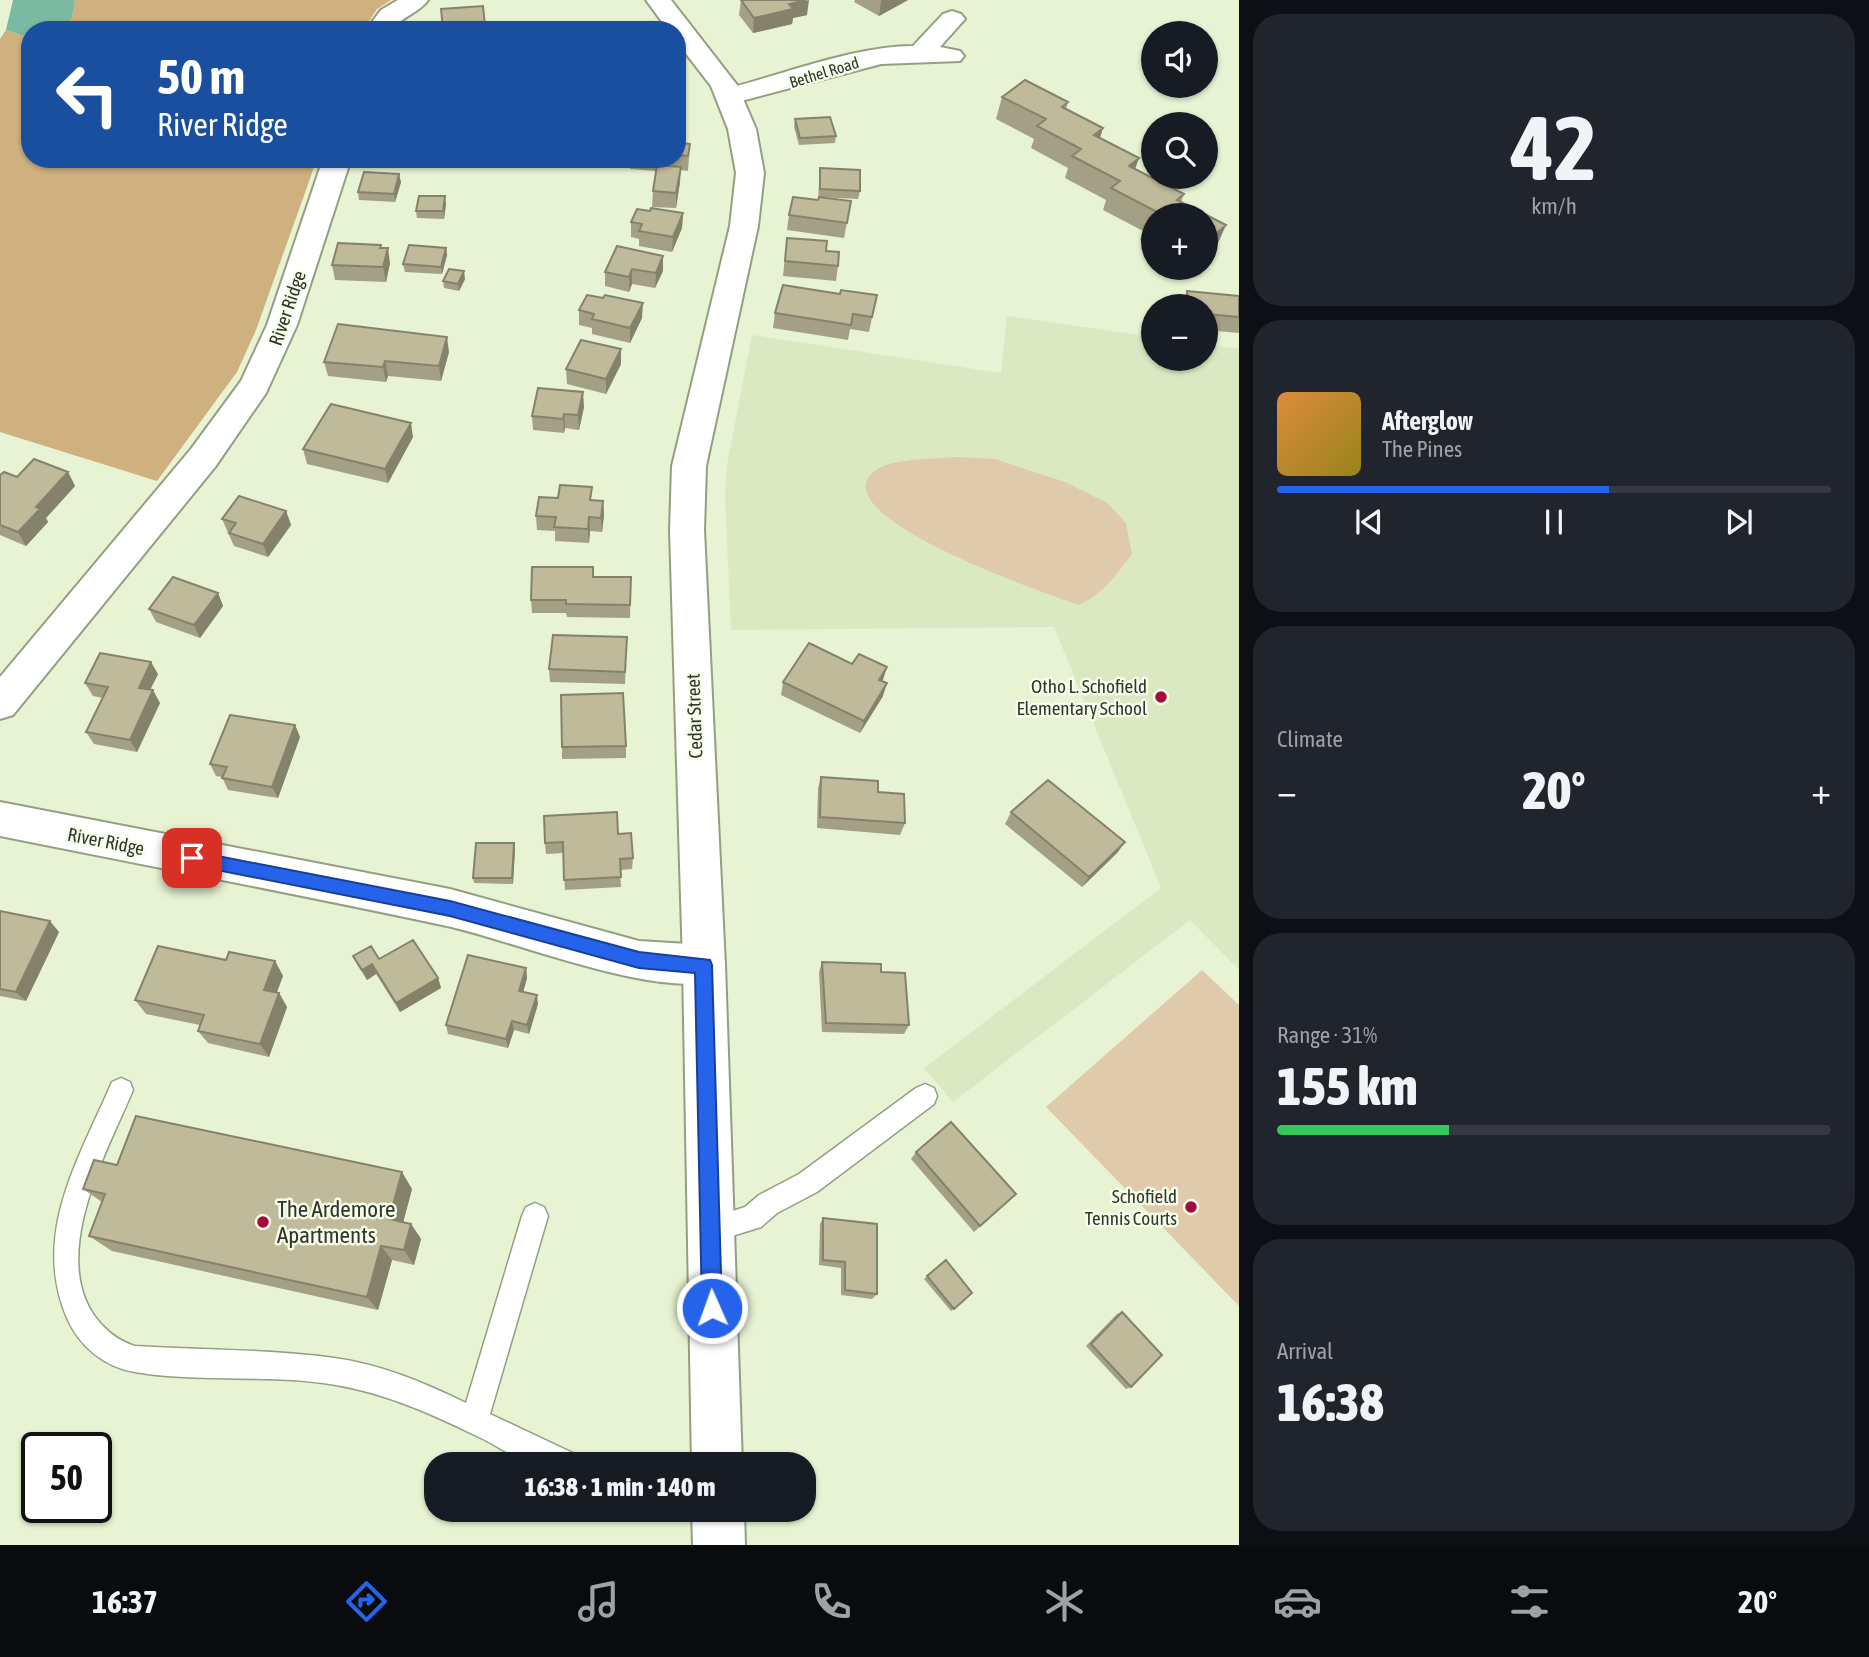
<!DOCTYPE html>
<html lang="en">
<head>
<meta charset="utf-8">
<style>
	body { margin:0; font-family:"Asap Condensed",sans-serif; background:#20242c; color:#f1f3f6; height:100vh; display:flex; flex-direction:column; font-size:26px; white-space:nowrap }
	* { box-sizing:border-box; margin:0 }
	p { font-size:23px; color:#9ea1a6 }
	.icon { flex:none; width:38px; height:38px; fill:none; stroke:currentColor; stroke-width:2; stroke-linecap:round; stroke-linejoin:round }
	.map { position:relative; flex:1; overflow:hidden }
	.details { display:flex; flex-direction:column; gap:14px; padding:14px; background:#0d0f14; width:630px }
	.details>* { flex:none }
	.hud { position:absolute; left:21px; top:21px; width:665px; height:147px; border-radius:28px; box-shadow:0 2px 5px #0004; background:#1a4fa0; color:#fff; overflow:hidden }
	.buttons { position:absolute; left:1141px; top:21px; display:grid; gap:14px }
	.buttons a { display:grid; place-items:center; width:77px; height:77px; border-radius:50%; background:#171b24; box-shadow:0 2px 5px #0004; font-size:35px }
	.speed { position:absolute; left:21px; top:1432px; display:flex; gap:14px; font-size:35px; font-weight:700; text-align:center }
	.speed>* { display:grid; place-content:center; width:91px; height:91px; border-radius:50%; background:#171b24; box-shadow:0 2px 5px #0004; line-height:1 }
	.speed .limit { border:4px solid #111; border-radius:10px; background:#fff; color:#111 }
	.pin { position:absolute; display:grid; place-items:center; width:60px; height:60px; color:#fff; margin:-30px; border-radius:14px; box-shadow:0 4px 10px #0006 }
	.me { position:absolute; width:77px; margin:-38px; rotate:358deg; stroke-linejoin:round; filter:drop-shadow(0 0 5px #0008) }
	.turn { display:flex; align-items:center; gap:24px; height:147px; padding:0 21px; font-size:32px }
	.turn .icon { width:91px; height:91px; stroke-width:2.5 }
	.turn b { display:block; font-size:49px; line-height:60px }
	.big { font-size:52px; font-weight:800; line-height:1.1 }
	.details .card { flex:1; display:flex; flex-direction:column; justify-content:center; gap:10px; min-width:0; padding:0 24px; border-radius:28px; background:#20242c }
	.details .dial { align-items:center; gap:0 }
	.dial b { font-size:91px; line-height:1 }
	.song { display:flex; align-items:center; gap:21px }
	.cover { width:84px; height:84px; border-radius:10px; background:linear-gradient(135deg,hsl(30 70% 55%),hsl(50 70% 35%)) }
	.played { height:7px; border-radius:4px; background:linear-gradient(90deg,#2563eb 60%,#363941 60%) }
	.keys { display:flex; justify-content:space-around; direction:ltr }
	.heat { display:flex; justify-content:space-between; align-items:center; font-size:38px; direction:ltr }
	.charge { height:10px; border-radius:5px; background:linear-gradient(90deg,#34c759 31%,#363941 0) }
	.trip { position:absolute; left:424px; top:1452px; width:392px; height:70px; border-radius:28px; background:#171b24; box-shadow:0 2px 5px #0004; font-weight:800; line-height:70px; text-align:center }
	.tab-bar { display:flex; height:112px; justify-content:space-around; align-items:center; background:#090b0e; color:#9ea1a6 }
	.tab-bar .icon { width:49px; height:49px }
	.tab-bar .selected { color:#2563eb }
	.tab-bar b { font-size:32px; color:#f1f3f6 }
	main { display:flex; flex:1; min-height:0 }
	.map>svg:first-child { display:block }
</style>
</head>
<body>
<main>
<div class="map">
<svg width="1239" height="1545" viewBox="0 0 1239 1545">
	<rect width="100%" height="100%" fill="#e7f3d3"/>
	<path fill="#dbe9c2" d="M1007,316L1153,337V359H1206V344L1239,349V970L1190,920L953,1102L924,1068L1161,888L1054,627L731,630L725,495L727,465L752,335L1001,373Z"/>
	<path fill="#dfcbab" d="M955,457L995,459L1065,482L1107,503L1126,523L1132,554C1116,575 1104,593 1079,605C1053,596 814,515 876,470C892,458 935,459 955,457Z
		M1202,970L1239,1005V1306L1046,1107Z"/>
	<path fill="#cfb07f" d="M75,0H391L377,9L363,30H61L72,18Z
		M6,30L30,38V159H317L256,330L237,372L157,481L0,432V39Z"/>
	<path fill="#7abaa2" d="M13,0H75L72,18L61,30H30V38L6,30Z"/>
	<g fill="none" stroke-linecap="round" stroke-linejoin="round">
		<defs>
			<path id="service" d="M121,1078L130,1082L133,1090C107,1152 49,1255 96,1318C107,1332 119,1341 135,1346C200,1350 270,1349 334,1358C380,1364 425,1383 466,1403L522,1216L526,1207L535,1203L544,1207L548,1216L490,1414L577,1455L581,1465C567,1465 552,1467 538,1465C520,1462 498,1446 481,1438C434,1415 388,1394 336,1385C273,1374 198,1383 135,1372C104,1367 79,1346 67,1318C31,1234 79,1159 112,1082Z
				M925,1084L934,1088L937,1096L934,1104L817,1192L777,1213L761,1227L710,1243L701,1239L697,1230L701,1221L745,1207L759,1195L799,1174L916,1088Z"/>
			<path id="minor" d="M398,0H428C419,13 402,16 392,30H366L381,10Z
				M952,11L961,14L965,19L940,47L960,51L964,56L960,61L881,64L730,104L721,102L717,96L721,90C780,76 853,46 913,46L943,14Z
				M323,159H351L297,325L266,393L215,467L13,715L0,719V677L191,449L241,381L267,325Z
				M0,802L450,889L639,941L704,945L719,951L725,965L719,979C660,1001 512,940 447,926C298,894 149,866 0,836Z"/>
			<path id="secondary" d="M646,0H671L737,85L756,129L764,173L758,226L706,466L704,530L725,965L742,1465H692L683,965L670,530L672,466L730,226L736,173L728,129L711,86L677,42V30H668Z
				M692,1510H744L745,1545H693Z"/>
		</defs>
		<use href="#service" stroke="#949f81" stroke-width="3"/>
		<use href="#minor" stroke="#949f81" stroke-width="4"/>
		<use href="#secondary" stroke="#949f81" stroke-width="4"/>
		<use href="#service" fill="#fff" fill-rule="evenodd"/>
		<use href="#minor" fill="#fff" fill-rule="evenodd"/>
		<use href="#secondary" fill="#fff" fill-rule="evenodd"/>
	</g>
	<path fill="#a3a084" d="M741,0L807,15L793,18L792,24L753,33L739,15Z
		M855,0H908L879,16L854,2Z
		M483,6L486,30H443Z
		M1025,80L1068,102L1066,109L1103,128L1100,138L1139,158L1135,169L1184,194L1181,202L1226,225L1216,247L1206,256V215H1153V247L1140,240L1143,231L1103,210L1106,200L1065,178L1068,168L1031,148L1034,139L996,119L1002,97Z
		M795,119L836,136L835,143L799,145L794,127Z
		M677,142L690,144L688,171L680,170V182L676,208L652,207L653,191L656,171L630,169V159H677Z
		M820,168L860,191L858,199L820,197L851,201L844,238L787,230L789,215L818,200Z
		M401,182L395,202L359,200L358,192Z
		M446,204L444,219L417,218L416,211Z
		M650,211L683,213L682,228L672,252L639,246V239L631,237V222Z
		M787,238L826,251L838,266L836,281L783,276Z
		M381,245V248L390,263L386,282L335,280L332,265Z
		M617,246L663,271L655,288L632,284L629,292L605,286V272Z
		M446,248L447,255L442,274L405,272L403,264Z
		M465,279L459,291L444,288L443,281Z
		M1187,291L1239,296V333L1206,330V306H1181Z
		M840,294L877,295L869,332L850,329L848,340L773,328L775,313Z
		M579,310L642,318L630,343L592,334V328L579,325Z
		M621,349V364L606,394L567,384L566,369Z
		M449,352L441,381L388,376L386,382L328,376L324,362Z
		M584,407L579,430L565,428L564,433L533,430L532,416Z
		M413,437L388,483L307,464L303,449Z
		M68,472L75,486L46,518L48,522L26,546L0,535V475L17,477Z
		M592,500L603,501L604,515L602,532L590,531L589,543L555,541V531L537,530L536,516Z
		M286,511L291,525L268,557L234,546L222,519Z
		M593,577H631L630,618L567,617L566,613H532L531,600Z
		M218,593L223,606L200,638L156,622L149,609Z
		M627,637L625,684L550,682L549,669Z
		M852,664L887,667L882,681L883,696L860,733L781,695L783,682Z
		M158,674L150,690L160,703L137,752L94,744L86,732L103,698L93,696L85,683Z
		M295,725L300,737L278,798L228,790L222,777L216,776L210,764Z
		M626,746V758L562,759V747Z
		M821,777L878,792L905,823L900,835L817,828L818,788Z
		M1011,812L1125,842L1117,853L1082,887L1005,824Z
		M618,834L633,858L632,869L620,870L621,887L565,890L563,853L546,854L545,843Z
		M515,849L513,884L474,883L473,878Z
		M0,911L59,932L26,1001L0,996Z
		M353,956L379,959L438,978L441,988L400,1012L376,974L367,980L358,966Z
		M226,960L275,961L283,976L277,992L279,993L287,1007L269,1057L208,1043L198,1031L200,1025L146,1014L135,1000Z
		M822,962L881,972L909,1025L904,1034L822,1032L819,972Z
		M526,968L527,978L523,992L538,1004L529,1034L514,1030L508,1048L448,1034L446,1025Z
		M916,1152L1016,1194L974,1232L911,1159Z
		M117,1165L412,1189L403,1222L411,1224L421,1239L414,1265L392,1260L378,1310L112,1251L89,1236L102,1202L83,1189Z
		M823,1218L877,1294L872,1299L841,1295V1268L819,1265L820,1224Z
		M946,1260L972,1293L951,1311L924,1279Z
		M1122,1312L1131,1387L1126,1389L1086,1346L1117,1314Z"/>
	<path fill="#85826c" d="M809,0L807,15L793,18L792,24L753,33L754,18L789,4Z
		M882,0H908L879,16L881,1Z
		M1103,128L1096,150L1094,135Z
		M1139,158L1131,180L1129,166Z
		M681,167L680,182L676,208V193Z
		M399,174L401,182L395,202L394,194Z
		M445,196L446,204L444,219L443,211Z
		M683,213L682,228L672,252L673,237Z
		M1226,225L1216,247L1206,256V242Z
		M388,248L390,263L386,282L383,267Z
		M446,248L447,255L442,274L441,267Z
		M663,256V271L655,288L656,273Z
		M632,269V284L629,292V277Z
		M464,271L465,279L459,291L458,284Z
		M643,303L642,318L630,343V328Z
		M447,337L449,352L441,381L439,366Z
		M621,349V364L606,394V379Z
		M385,361L388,376L386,382L383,367Z
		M583,392L584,407L579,430L578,415Z
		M564,414L565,428L564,433L563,419Z
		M411,423L413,437L388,483L385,469Z
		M68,472L75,486L46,518L48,522L26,546L18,532L36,507Z
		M603,501L604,515L602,532L601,518Z
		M286,511L291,525L268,557L263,544Z
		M589,517L590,531L589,543L588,529Z
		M218,593L223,606L200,638L194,625Z
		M151,662L158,674L145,700L139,688Z
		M887,667L883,680L875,692L879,680Z
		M887,683L883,696L860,733L864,721Z
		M153,690L160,703L137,752L130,740Z
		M295,725L300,737L278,798L272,787Z
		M1125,842L1117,853L1082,887L1089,877Z
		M514,843L515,849L513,884L512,878Z
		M50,921L59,932L26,1001L16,992Z
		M275,961L283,976L272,1004L264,990Z
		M372,964L376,974L367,980L362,970Z
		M526,968L527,978L521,1000L519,991Z
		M438,978L441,988L400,1012L396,1003Z
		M279,993L287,1007L269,1057L260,1044Z
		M537,995L538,1004L529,1034L527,1025Z
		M512,1021L514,1030L508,1048L506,1039Z
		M402,1172L412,1189L400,1234L389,1219Z
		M411,1224L421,1239L414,1265L404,1250Z
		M381,1246L392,1260L378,1310L367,1297Z"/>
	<path fill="#beba9a" stroke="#85826c" stroke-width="2" d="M741,0H806L789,4L793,9L754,18Z
		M483,6L485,26L443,29L441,9Z
		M1025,80L1068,102L1062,107L1103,128L1094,135L1139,158L1129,166L1184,194L1177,200L1226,225L1206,242V215H1153V221L1149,218L1157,212L1111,188L1120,181L1072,156L1081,149L1037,126L1046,119L1002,97Z
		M830,117L836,136L800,138L795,119Z
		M677,142L690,144L688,156L678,155V158H677Z
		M657,165L681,167L676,193L653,191Z
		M820,168L860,170V191L820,189Z
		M364,172L399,174L394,194L358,192Z
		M419,196H445L443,211H416Z
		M793,197L818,200L819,197L851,201L847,223L789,215Z
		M651,208L683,213L673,237L639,231L642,224L631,222L637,209L650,211Z
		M787,238L827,241L826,251L839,252L838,266L785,261Z
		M338,243L381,245L380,248H388L383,267L332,265Z
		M409,245L446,248L441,267L403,264Z
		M617,246L663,256L656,273L632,269L629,277L605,272Z
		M449,269L464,271L458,284L443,281Z
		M783,285L840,294L841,290L877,295L872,317L853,314L851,325L775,313Z
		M1187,291L1239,296V317L1206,314V306H1189Z
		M587,295L603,298L605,295L643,303L630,328L592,319L594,314L579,310Z
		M338,324L447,337L439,366L385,361L383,367L324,362Z
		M581,340L621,349L606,379L566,369Z
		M538,388L583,392L578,415L564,414L563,419L532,416Z
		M331,404L411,423L385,469L303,449Z
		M34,459L68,472L36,507L40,509L18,532L0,525V475L4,472L17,477Z
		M560,485L592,487L590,500L603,501L601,518L589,517L588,529L554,527L556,517L536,516L539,497L558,498Z
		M239,496L286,511L263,544L229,533L236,523L222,519Z
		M532,567H593V577H631L630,605L566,604V600H531Z
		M173,577L218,593L194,625L149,609Z
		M553,635L627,637L625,672L549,669Z
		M809,643L852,664L859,654L887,667L879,680L887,683L864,721L783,682Z
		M100,653L151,662L139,688L153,690L130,740L86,732L108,687L85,683Z
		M623,693L626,746L562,747L561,695Z
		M230,715L295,725L272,787L222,778L227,767L210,764Z
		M821,777L878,781V792L904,794L905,823L820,817Z
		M1048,780L1125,842L1089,877L1011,812Z
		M617,812L618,834L631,833L633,858L620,859L621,877L564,880L563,842L545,843L544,816Z
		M476,843H514L512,878H473Z
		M0,911L50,921L16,992L0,989Z
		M413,940L438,978L396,1003L372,964L362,970L353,956L371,946L379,959Z
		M158,946L226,960L229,952L275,961L264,990L279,993L260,1044L198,1031L204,1015L135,1000Z
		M468,955L526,968L519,991L537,995L527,1025L512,1021L506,1039L446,1025Z
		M822,962L881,964V972L905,973L909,1025L826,1023Z
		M136,1116L402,1172L389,1219L411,1224L404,1250L381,1246L367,1297L89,1236L105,1194L83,1189L94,1160L117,1165Z
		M951,1122L1016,1194L980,1226L916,1152Z
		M823,1218L877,1224V1294L845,1290V1262L823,1260Z
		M946,1260L972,1293L954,1309L927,1276Z
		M1122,1312L1162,1355L1131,1387L1091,1344Z"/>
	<path fill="#2563eb" stroke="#184099" stroke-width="2" d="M192,851L450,901L639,952L710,960L712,965L722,1308L719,1315L712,1318L705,1315L702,1308L695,973L639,968L450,916L192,865L187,863L184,858L187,853Z"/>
	<g fill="#a40a3d" stroke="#f7feeb" stroke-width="2.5">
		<circle cx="1161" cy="697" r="7"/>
		<circle cx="1191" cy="1207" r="7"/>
		<circle cx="263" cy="1222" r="7"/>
	</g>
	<g text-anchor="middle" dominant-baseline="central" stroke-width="5" stroke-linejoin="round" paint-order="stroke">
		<g font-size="16" fill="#32362a" stroke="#f7feeb">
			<text transform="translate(824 72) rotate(-17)">Bethel Road</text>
		</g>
		<g font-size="19" fill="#32362a" stroke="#f7feeb">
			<text transform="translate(287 308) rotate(-71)">River Ridge</text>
			<text transform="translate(694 716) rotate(-92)">Cedar Street</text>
			<text transform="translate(106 841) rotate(11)">River Ridge</text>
		</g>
		<g font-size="19" fill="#32362a" stroke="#f7feeb" text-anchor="end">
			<text x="1147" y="686">Otho L. Schofield<tspan x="1147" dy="22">Elementary School</tspan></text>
			<text x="1177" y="1196">Schofield<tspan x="1177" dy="22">Tennis Courts</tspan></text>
		</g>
		<g font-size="23" fill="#32362a" stroke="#f7feeb" text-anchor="start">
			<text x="277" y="1209">The Ardemore<tspan x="277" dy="26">Apartments</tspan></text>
		</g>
	</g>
</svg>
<div class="buttons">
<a><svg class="icon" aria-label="sound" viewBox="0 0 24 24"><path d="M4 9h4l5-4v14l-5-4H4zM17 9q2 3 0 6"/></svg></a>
<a><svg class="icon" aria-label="search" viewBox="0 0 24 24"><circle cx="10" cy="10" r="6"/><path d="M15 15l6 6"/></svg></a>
<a>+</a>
<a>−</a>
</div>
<div class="speed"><div class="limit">50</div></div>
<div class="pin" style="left:192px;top:858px;background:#d93025"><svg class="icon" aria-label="arrive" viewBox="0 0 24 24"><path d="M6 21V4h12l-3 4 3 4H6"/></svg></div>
<svg class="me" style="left:712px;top:1308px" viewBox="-20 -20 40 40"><circle r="17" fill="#2563eb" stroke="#fff" stroke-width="3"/><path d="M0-11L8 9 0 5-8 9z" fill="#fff"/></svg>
<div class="trip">16:38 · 1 min · 140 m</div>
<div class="hud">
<div class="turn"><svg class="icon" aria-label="left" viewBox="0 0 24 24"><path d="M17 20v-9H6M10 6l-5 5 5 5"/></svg><div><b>50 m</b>River Ridge</div></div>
</div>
</div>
<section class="details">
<div class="card dial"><b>42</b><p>km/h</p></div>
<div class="card">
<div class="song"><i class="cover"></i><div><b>Afterglow</b><p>The Pines</p></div></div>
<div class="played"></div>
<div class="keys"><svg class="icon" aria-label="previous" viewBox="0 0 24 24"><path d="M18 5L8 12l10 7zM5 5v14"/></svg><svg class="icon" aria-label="pause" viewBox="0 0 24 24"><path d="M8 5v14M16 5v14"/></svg><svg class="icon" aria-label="next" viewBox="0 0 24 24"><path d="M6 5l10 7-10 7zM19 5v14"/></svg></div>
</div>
<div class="card"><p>Climate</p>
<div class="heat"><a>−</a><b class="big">20°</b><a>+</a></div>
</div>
<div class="card"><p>Range · 31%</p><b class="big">155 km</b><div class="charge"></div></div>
<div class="card"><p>Arrival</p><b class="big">16:38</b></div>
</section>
</main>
<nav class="tab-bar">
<b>16:37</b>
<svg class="icon selected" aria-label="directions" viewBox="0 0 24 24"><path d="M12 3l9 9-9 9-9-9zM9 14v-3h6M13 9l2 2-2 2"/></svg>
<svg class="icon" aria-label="music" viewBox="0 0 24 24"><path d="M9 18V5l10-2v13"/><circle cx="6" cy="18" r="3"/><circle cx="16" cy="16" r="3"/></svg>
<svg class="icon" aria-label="phone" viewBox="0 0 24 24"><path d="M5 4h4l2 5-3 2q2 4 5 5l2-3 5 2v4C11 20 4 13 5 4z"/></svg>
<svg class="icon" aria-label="climate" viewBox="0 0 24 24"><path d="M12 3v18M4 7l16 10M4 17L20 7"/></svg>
<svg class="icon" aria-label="car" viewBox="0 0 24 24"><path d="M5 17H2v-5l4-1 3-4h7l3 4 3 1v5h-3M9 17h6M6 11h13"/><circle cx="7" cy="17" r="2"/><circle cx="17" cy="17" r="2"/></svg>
<svg class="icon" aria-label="filters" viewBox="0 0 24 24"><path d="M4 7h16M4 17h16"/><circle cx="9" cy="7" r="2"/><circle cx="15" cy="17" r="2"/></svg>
<b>20°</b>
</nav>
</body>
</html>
